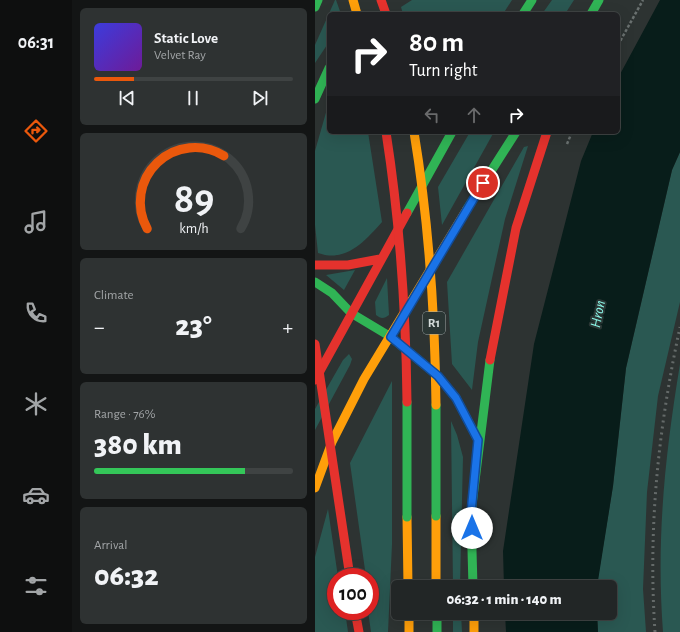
<!DOCTYPE html>
<html lang="en">
<head>
<meta charset="utf-8">
<style>
	body { margin:0; font-family:"Alegreya Sans",sans-serif; background:#2e3232; color:#f1f3f6; height:100vh; display:flex; flex-direction:column; font-size:15px; white-space:nowrap }
	* { box-sizing:border-box; margin:0 }
	p { font-size:13px; color:#a2a5a7 }
	.icon { flex:none; width:22px; height:22px; fill:none; stroke:currentColor; stroke-width:2; stroke-linecap:round; stroke-linejoin:round }
	.map { position:relative; flex:1; overflow:hidden }
	.sheet { display:flex; flex-direction:column; gap:8px; padding:8px; background:#131515; width:243px }
	.sheet>* { flex:none }
	.guide { position:absolute; left:12px; top:12px; width:293px; height:122px; border-radius:6px; box-shadow:0 4px 16px #0002,0 0 0 1px #3f4343; background:#202124; color:#fff; overflow:hidden }
	.speed { position:absolute; left:12px; top:568px; display:flex; gap:8px; font-size:20px; font-weight:700; text-align:center }
	.speed>* { display:grid; place-content:center; width:52px; height:52px; border-radius:50%; background:#222626; box-shadow:0 4px 16px #0002,0 0 0 1px #3f4343; line-height:1 }
	.speed .limit { border:6px solid #d22; background:#fff; color:#111 }
	.pin { position:absolute; display:grid; place-items:center; width:34px; height:34px; color:#fff; margin:-17px; border:2px solid #fff; border-radius:50%; box-shadow:0 1px 4px #0007 }
	.me { position:absolute; width:44px; margin:-22px; rotate:0deg; stroke-linejoin:round; filter:drop-shadow(0 0 3px #0008) }
	.turn { display:flex; align-items:center; gap:14px; height:84px; padding:0 16px; font-size:18px }
	.turn .icon { width:52px; height:52px; stroke-width:2.5 }
	.turn b { display:block; font-size:28px; line-height:34px }
	.lanes { display:flex; align-items:center; height:38px; padding:0 16px; background:#0003; justify-content:center; gap:20px; direction:ltr }
	.lanes .off { opacity:.35 }
	.big { font-size:30px; font-weight:800; line-height:1.1 }
	.sheet .tile { flex:1; display:flex; flex-direction:column; justify-content:center; gap:6px; min-width:0; padding:0 14px; border-radius:6px; background:#2e3232 }
	.sheet .dial { align-items:center; gap:0 }
	.dial svg { height:104px; overflow:visible; fill:none; stroke:#3f4343; stroke-width:7; stroke-linecap:round; text-anchor:middle }
	.dial text { fill:#f1f3f6; stroke:none }
	.song { display:flex; align-items:center; gap:12px }
	.cover { width:48px; height:48px; border-radius:6px; background:linear-gradient(135deg,hsl(240 70% 55%),hsl(280 70% 35%)) }
	.played { height:4px; border-radius:2px; background:linear-gradient(90deg,#ea580c 20%,#3f4343 20%) }
	.keys { display:flex; justify-content:space-around; direction:ltr }
	.heat { display:flex; justify-content:space-between; align-items:center; font-size:22px; direction:ltr }
	.charge { height:6px; border-radius:3px; background:linear-gradient(90deg,#34c759 76%,#3f4343 0) }
	.trip { position:absolute; left:76px; top:580px; width:226px; height:40px; border-radius:6px; background:#222626; box-shadow:0 4px 16px #0002,0 0 0 1px #3f4343; font-weight:800; line-height:40px; text-align:center }
	main { display:flex; flex:1; min-height:0 }
	.tabs { display:flex; flex-direction:column; width:72px; justify-content:space-around; align-items:center; background:#0e0f0f; color:#a2a5a7 }
	.tabs .icon { width:28px; height:28px }
	.tabs .on { color:#ea580c }
	.tabs b { font-size:18px; color:#f1f3f6 }
	.map>svg:first-child { display:block }
</style>
</head>
<body>
<main>
<nav class="tabs">
<b>06:31</b>
<svg class="icon on" aria-label="directions" viewBox="0 0 24 24"><path d="M12 3l9 9-9 9-9-9zM9 14v-3h6M13 9l2 2-2 2"/></svg>
<svg class="icon" aria-label="music" viewBox="0 0 24 24"><path d="M9 18V5l10-2v13"/><circle cx="6" cy="18" r="3"/><circle cx="16" cy="16" r="3"/></svg>
<svg class="icon" aria-label="phone" viewBox="0 0 24 24"><path d="M5 4h4l2 5-3 2q2 4 5 5l2-3 5 2v4C11 20 4 13 5 4z"/></svg>
<svg class="icon" aria-label="climate" viewBox="0 0 24 24"><path d="M12 3v18M4 7l16 10M4 17L20 7"/></svg>
<svg class="icon" aria-label="car" viewBox="0 0 24 24"><path d="M5 17H2v-5l4-1 3-4h7l3 4 3 1v5h-3M9 17h6M6 11h13"/><circle cx="7" cy="17" r="2"/><circle cx="17" cy="17" r="2"/></svg>
<svg class="icon" aria-label="filters" viewBox="0 0 24 24"><path d="M4 7h16M4 17h16"/><circle cx="9" cy="7" r="2"/><circle cx="15" cy="17" r="2"/></svg>
</nav>
<section class="sheet">
<div class="tile">
<div class="song"><i class="cover"></i><div><b>Static Love</b><p>Velvet Ray</p></div></div>
<div class="played"></div>
<div class="keys"><svg class="icon" aria-label="previous" viewBox="0 0 24 24"><path d="M18 5L8 12l10 7zM5 5v14"/></svg><svg class="icon" aria-label="pause" viewBox="0 0 24 24"><path d="M8 5v14M16 5v14"/></svg><svg class="icon" aria-label="next" viewBox="0 0 24 24"><path d="M6 5l10 7-10 7zM19 5v14"/></svg></div>
</div>
<div class="tile dial"><svg viewBox="0 0 100 80">
<path d="M14 69A42 42 0 1 1 86 69"/>
<path d="M14 69A42 42 0 0 1 73 13" stroke="#ea580c"/>
<text x="50" y="56" font-size="32" font-weight="700">89</text>
<text x="50" y="72" font-size="11">km/h</text>
</svg></div>
<div class="tile"><p>Climate</p>
<div class="heat"><a>−</a><b class="big">23°</b><a>+</a></div>
</div>
<div class="tile"><p>Range · 76%</p><b class="big">380 km</b><div class="charge"></div></div>
<div class="tile"><p>Arrival</p><b class="big">06:32</b></div>
</section>
<div class="map">
<svg width="365" height="632" viewBox="0 0 365 632">
	<rect width="100%" height="100%" fill="#2d3332"/>
	<path fill="#2a5852" d="M20,0H21L26,14H14V42L0,63V45Z
		M97,0H197L188,14H88L86,7Z
		M237,0H259L250,14H227Z
		M14,102V132H53L67,222C50,241 31,263 3,253L0,225V151Z
		M155,132H179L127,225L123,187Z
		M213,146L190,219L163,342L157,390L137,364L132,282L209,147Z
		M365,152V302L343,396L332,492L328,589L331,632H283L282,613H295V587H282V584L298,486L311,368L357,170Z
		M40,270L29,290L11,275Z
		M72,278L74,315C69,319 66,319 61,315L60,302Z
		M34,354L37,359L35,365L0,430V409L28,360Z
		M365,364V632H348C341,539 350,455 365,364Z
		M77,381V544L73,632H56L53,611H55V577H51L35,463Z
		M136,421L142,435L148,457L145,587H138Z
		M13,509L23,577H21V611H30L33,632H0V557Z
		M138,613H146L147,632H138Z"/>
	<path fill="#081d1a" d="M345,0H365V152L357,170L311,368L298,486L282,587H189L188,551L219,344L266,161L278,132H303V78Z
		M190,613H282L283,632H191Z"/>
	<g fill="none" stroke-linecap="round" stroke-linejoin="round">
		<path stroke="#6a7170" stroke-width="2.5" stroke-dasharray="3 2" stroke-linecap="butt" d="M303,45L328,0
			M252,144L257,132"/>
		<path stroke="#30b455" stroke-width="9" d="M0,7L3,0
			M208,14L217,0
			M276,14L284,0
			M0,99L14,68
			M152,209L201,132
			M92,213L137,132
			M0,282L17,293L36,313L76,337L123,376L141,398L163,440
			M158,587L156,513L175,360
			M122,613V632"/>
		<path stroke="#ff9f0a" stroke-width="9" d="M0,488L17,442L49,379L152,209
			M121,516V587
			M92,517L93,587
			M94,613V632
			M159,613V632"/>
		<path stroke="#e5322d" stroke-width="9" d="M0,265H33L65,259
			M175,360L201,228L232,132
			M0,380L92,213
			M40,611L44,632"/>
		<path stroke="#646a69" stroke-width="3" stroke-dasharray="2 4" stroke-linecap="butt" d="M340,632C333,528 343,430 365,327"/>
		<path stroke="#30b455" stroke-width="9" d="M92,402V517
			M121,405V516"/>
		<path stroke="#ff9f0a" stroke-width="9" d="M38,0L42,14
			M99,132C114,223 120,313 121,405"/>
		<path stroke="#e5322d" stroke-width="9" d="M66,0L71,14
			M71,132C85,222 91,311 92,402
			M0,344L35,577"/>
	</g>
	<g fill="none" stroke-linecap="round" stroke-linejoin="round">
		<defs>
			<path id="route" d="M157,528L156,513L163,440L141,398L123,376L76,337L168,183"/>
		</defs>
		<use href="#route" stroke="#114b97" stroke-width="10"/>
		<use href="#route" stroke="#1a73e8" stroke-width="7"/>
	</g>
	<g text-anchor="middle" dominant-baseline="central" stroke-width="4" stroke-linejoin="round" paint-order="stroke">
		<rect fill="#2a3634" stroke="#a1aaa8" stroke-width="1" x="108" y="312" width="22" height="22" rx="3"/>
		<g font-size="13" font-weight="bold" fill="#d4dbda">
			<text x="119" y="323">R1</text>
		</g>
		<g font-size="15" font-style="italic" fill="#8dfbec" stroke="#2a3634">
			<text transform="translate(283 314) rotate(-79)">Hron</text>
		</g>
	</g>
</svg>
<div class="speed"><div class="limit">100</div></div>
<div class="pin" style="left:168px;top:183px;background:#d93025"><svg class="icon" aria-label="arrive" viewBox="0 0 24 24"><path d="M6 21V4h12l-3 4 3 4H6"/></svg></div>
<svg class="me" style="left:157px;top:528px" viewBox="-20 -20 40 40"><circle r="19" fill="#fff"/><path d="M0-13L10 11 0 6-10 11z" fill="#1a73e8"/></svg>
<div class="trip">06:32 · 1 min · 140 m</div>
<div class="guide">
<div class="turn"><svg class="icon" aria-label="right" viewBox="0 0 24 24"><path d="M7 20v-9h11M14 6l5 5-5 5"/></svg><div><b>80 m</b>Turn right</div></div>
<div class="lanes"><svg class="icon off" aria-label="left" viewBox="0 0 24 24"><path d="M17 20v-9H6M10 6l-5 5 5 5"/></svg><svg class="icon off" aria-label="ahead" viewBox="0 0 24 24"><path d="M12 20V5M6 11l6-6 6 6"/></svg><svg class="icon" aria-label="right" viewBox="0 0 24 24"><path d="M7 20v-9h11M14 6l5 5-5 5"/></svg></div>
</div>
</div>
</main>
</body>
</html>
